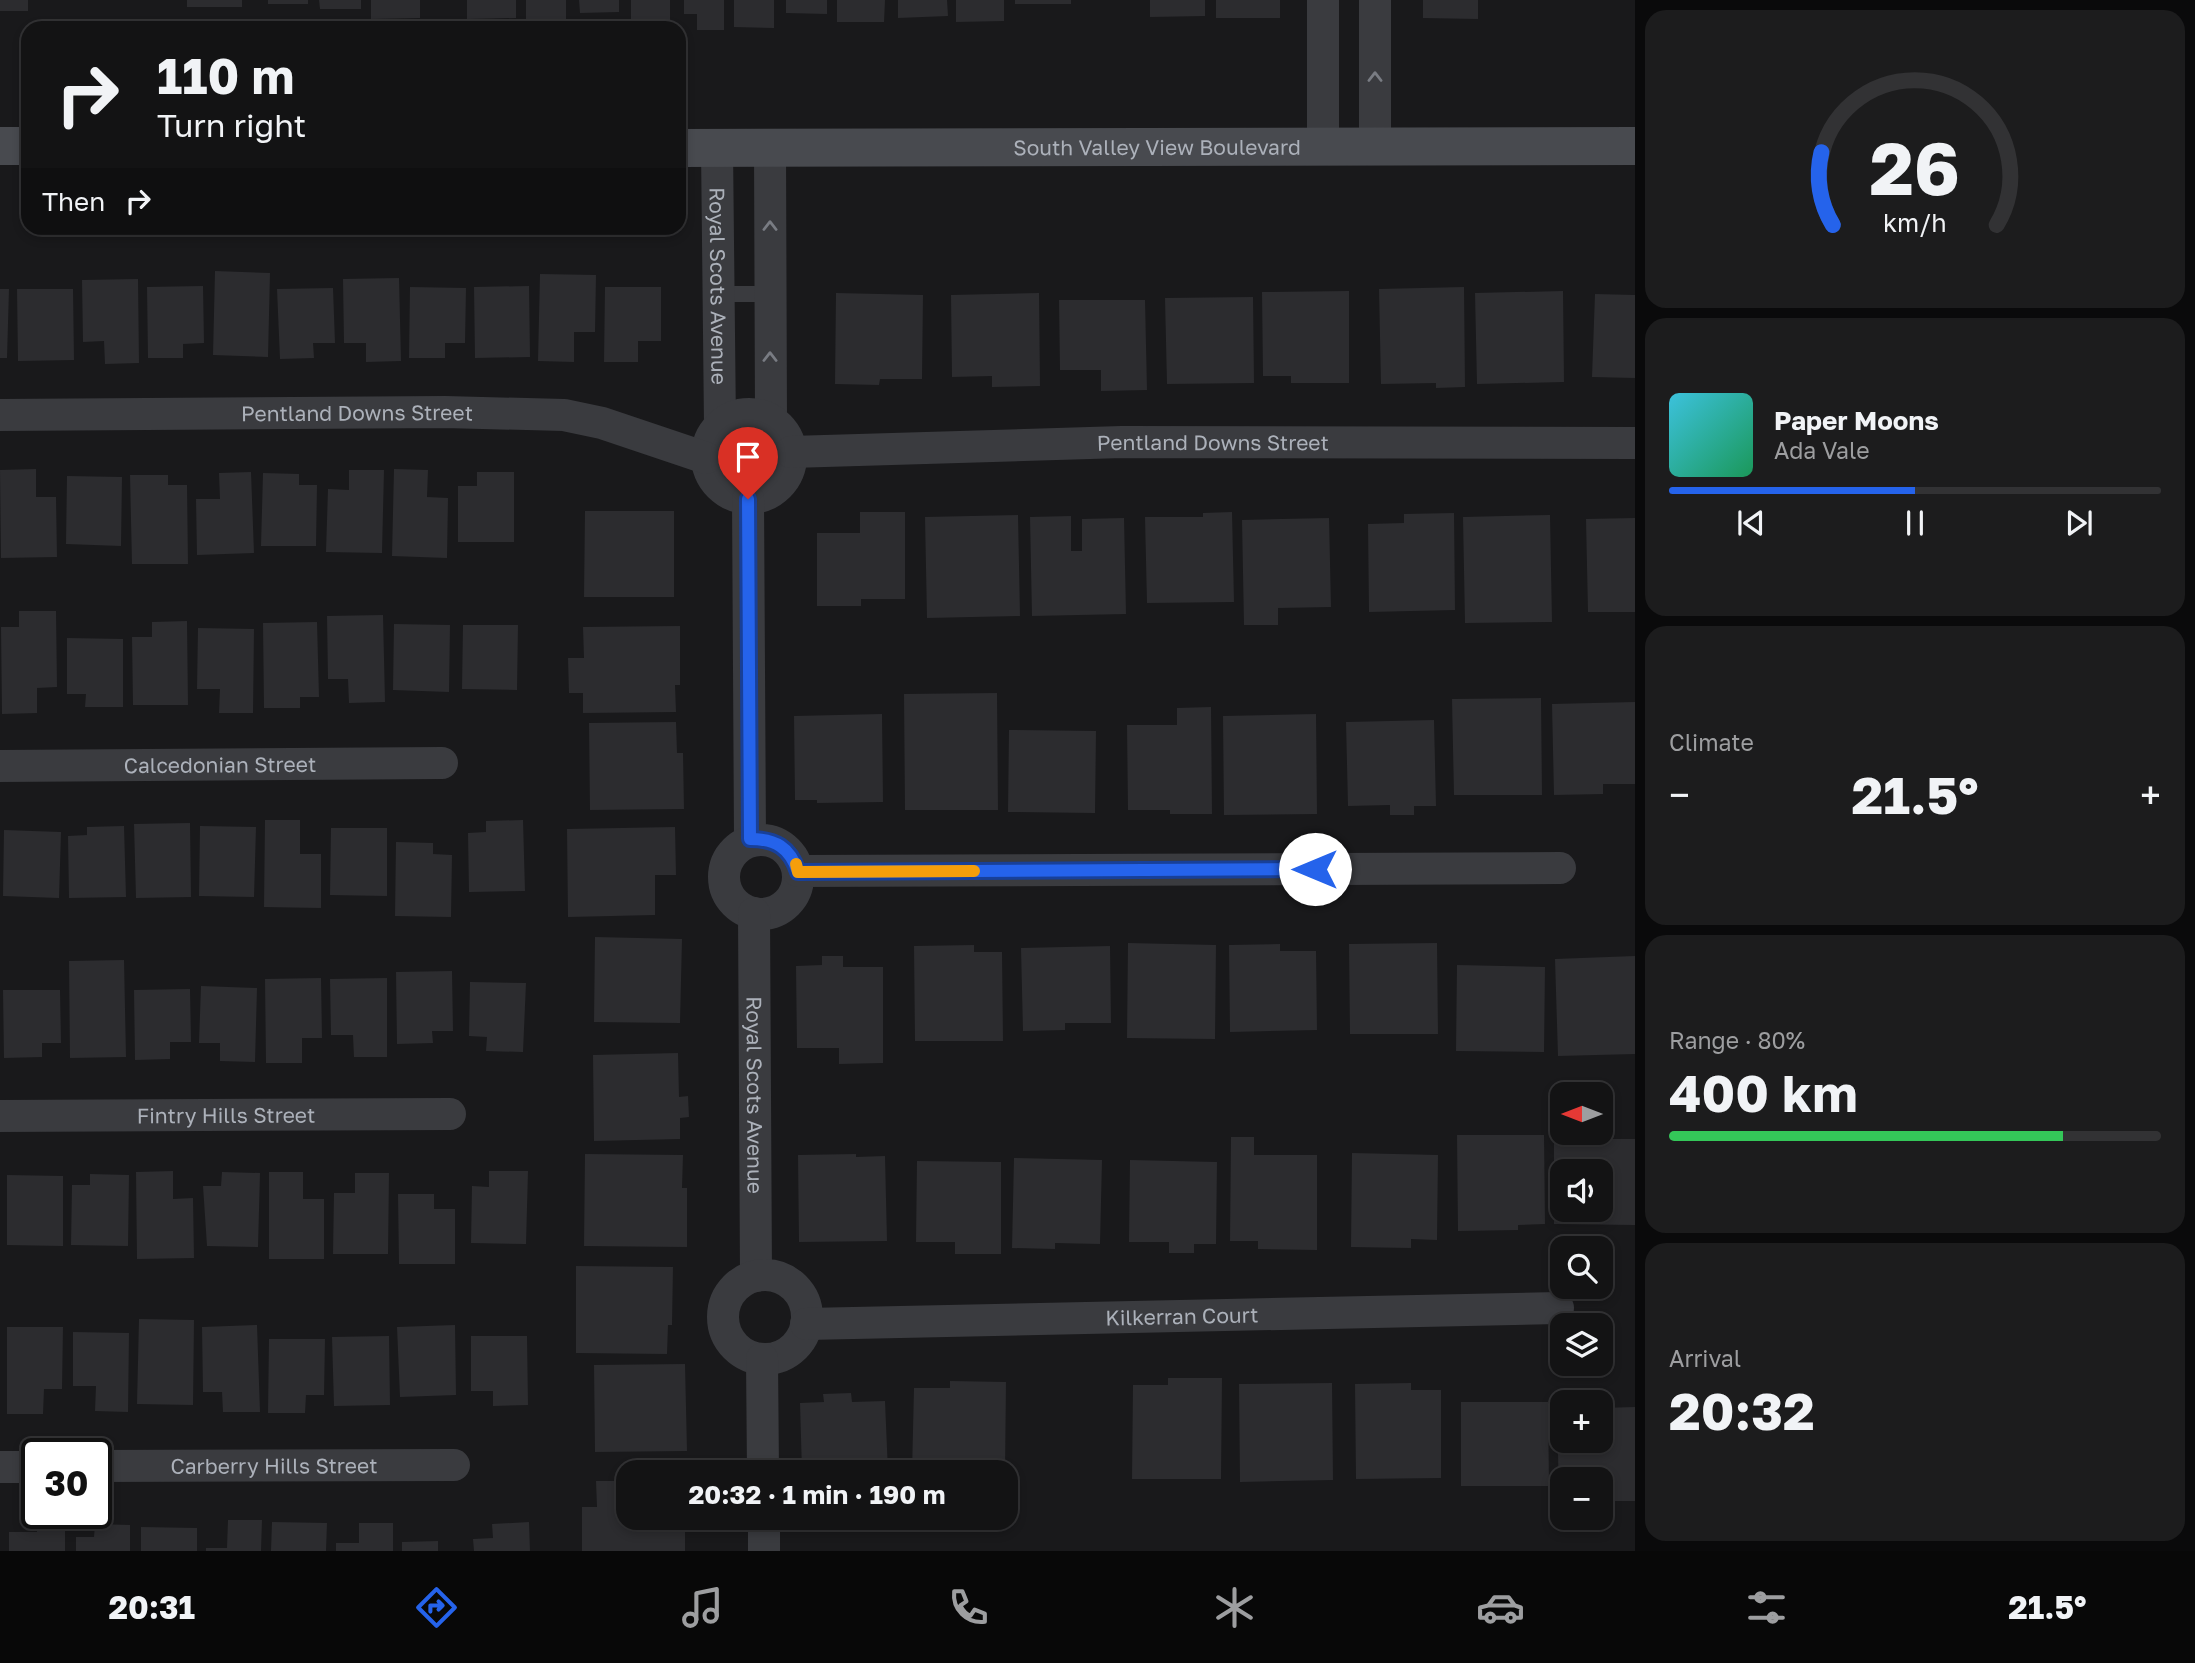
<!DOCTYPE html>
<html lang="en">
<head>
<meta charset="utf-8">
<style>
	body { margin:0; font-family:"Golos Text",sans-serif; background:#1c1c1d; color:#f1f3f6; height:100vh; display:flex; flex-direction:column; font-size:26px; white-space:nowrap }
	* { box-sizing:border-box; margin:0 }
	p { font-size:23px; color:#9d9ea0 }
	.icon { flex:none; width:38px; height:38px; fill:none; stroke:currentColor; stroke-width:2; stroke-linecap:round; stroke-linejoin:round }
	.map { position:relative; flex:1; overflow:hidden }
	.sheet { display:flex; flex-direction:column; gap:10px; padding:10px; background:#0a0a0b; width:560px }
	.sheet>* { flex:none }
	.top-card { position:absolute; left:21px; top:21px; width:665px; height:214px; border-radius:21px; box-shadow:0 4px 10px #0003,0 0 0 2px #323234; background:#131314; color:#f1f3f6; overflow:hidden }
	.needle { width:46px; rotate:270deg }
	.buttons { position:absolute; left:1550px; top:1082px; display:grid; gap:14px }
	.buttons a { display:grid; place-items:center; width:63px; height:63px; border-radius:14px; background:#131314; box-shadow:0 4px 10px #0003,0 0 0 2px #323234; font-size:35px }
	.speed { position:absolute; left:21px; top:1438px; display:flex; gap:14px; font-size:35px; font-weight:700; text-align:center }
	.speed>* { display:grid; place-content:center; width:91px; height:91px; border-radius:50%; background:#131314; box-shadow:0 4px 10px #0003,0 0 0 2px #323234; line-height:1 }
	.speed .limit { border:4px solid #111; border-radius:10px; background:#fff; color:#111 }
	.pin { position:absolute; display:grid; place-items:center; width:60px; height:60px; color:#fff; margin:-72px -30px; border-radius:50% 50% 50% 0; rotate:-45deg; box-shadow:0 0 7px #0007 }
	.pin .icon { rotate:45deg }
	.me { position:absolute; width:77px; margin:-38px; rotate:270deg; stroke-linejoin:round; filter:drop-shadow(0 0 5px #0008) }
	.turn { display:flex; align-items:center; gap:24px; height:147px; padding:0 21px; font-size:32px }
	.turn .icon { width:91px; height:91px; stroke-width:2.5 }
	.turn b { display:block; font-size:49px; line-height:60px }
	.then { display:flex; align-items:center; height:66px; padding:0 21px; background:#0003; gap:14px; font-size:26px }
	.big { font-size:52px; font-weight:700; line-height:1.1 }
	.sheet .card { flex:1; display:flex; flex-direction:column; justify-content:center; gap:10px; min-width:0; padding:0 24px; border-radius:21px; background:#1c1c1d }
	.sheet .dial { align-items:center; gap:0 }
	.dial svg { height:182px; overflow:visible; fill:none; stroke:#323234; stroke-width:7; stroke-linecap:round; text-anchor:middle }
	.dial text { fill:#f1f3f6; stroke:none }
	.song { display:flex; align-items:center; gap:21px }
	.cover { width:84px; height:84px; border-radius:10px; background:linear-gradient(135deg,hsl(190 70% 55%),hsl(150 70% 35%)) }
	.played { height:7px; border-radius:4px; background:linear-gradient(90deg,#2563eb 50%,#323234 50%) }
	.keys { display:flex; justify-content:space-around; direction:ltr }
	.heat { display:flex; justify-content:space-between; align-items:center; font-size:38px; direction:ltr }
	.charge { height:10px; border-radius:5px; background:linear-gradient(90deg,#34c759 80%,#323234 0) }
	.trip { position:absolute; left:616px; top:1460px; width:402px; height:70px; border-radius:21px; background:#131314; box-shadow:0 4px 10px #0003,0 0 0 2px #323234; font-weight:700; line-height:70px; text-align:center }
	.dock { display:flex; height:112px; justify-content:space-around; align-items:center; background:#080808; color:#9d9ea0 }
	.dock .icon { width:49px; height:49px }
	.dock .current { color:#2563eb }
	.dock b { font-size:32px; color:#f1f3f6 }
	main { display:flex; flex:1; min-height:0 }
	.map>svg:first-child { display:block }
</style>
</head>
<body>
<main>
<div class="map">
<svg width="1635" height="1551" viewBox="0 0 1635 1551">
	<rect width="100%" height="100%" fill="#19191b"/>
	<path fill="#2c2c2f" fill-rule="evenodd" d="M0,0H28V11H0Z
		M187,0H242V7H187Z
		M268,0H308V4H268Z
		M319,0H361V9H320Z
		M371,0H420V18L371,19Z
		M467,0H516V18L467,19Z
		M526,0H566V28H526Z
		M579,0H619V12L580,13Z
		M631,0H670V22L631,23Z
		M684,0H724V30H697V14H684Z
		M734,0H774V28L734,27Z
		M786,0H827V14L786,13Z
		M837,0H885L884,22H837Z
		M898,0H947L948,16L898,18Z
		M956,0H1004V21L956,22Z
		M1015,0H1071V4H1015Z
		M1150,0H1205V16L1150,17Z
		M1216,0H1280V18H1216Z
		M1423,0H1478V19L1423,18Z
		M215,271L270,273L268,357L213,355Z
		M540,274L596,275L595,332H574V362L538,361Z
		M399,278L401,361L366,362V343H344L343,279Z
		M138,279L139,363L105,364L104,341L83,342L82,280Z
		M203,286L204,343L183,344V358H148L147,287Z
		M529,286L530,357L475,358L474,287Z
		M410,287L466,288L465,343H445V358H409Z
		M605,287H661V341H638V362H604Z
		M1464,287L1465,387L1436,388V383L1381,384L1379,289Z
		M333,288L335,343H313L314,358L280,359L277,289Z
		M0,289H9L7,358H0Z
		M17,289H73L74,360L18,361Z
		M1349,291V383H1291V376H1263L1262,292Z
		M1563,291L1564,382L1477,384L1475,293Z
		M836,293L923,295L922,379H880L879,385L835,384Z
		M1039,293L1040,386L992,387V376L952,377L951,295Z
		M1595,294L1635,295V378L1592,377Z
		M1253,297L1254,383L1167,384L1165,298Z
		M1059,300H1145L1147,390L1101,391V370H1060Z
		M36,469V497H56L57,557L1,558L0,470Z
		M394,469L428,470L427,497L448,498L447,558L392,556Z
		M349,470H384L382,553L326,552L328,489L349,490Z
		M251,472L254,553L197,555L196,499H220L219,473Z
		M477,472H514V542H458V486H477Z
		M263,473L299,474V485H317L316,546H261Z
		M130,475H168V485H187L188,564H132Z
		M67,476L122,477L121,546L66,544Z
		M585,511H674V597H584Z
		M860,512H905V599H861V606H817V533H860Z
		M1232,512L1234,602L1147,603L1145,517H1203V513Z
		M1454,513L1455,610L1369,612L1368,524L1404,523V514Z
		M1018,515L1020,616L927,618L925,517Z
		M1550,515L1552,622L1465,623L1463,517Z
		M1071,516V551H1082V519L1124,518L1126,614L1032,616L1030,517Z
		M1329,518L1331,607L1278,608V625H1244L1242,520Z
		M1635,518V612H1588L1586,519Z
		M19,611H56L57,687L37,688V713L2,714L1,627H19Z
		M383,615L385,702L349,703L348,679H328L327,616Z
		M187,621L188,705H133L132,637H152V622Z
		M317,622L319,697H300V708H264L263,623Z
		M394,624L450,625L449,692L393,690Z
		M463,625H518L517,690L462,689Z
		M680,626V685H675L676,712L583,713V693H569L568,658H584L583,627Z
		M198,628L254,629L253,713H219L220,689H197Z
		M67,638L123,639V707H85L86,694H67Z
		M997,693L998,810H905L904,694Z
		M1541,698L1542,795H1454L1452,699Z
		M1635,702V784H1603V794L1554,795L1552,704Z
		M1211,707L1212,814H1170V810H1128L1127,725H1177V708Z
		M882,714L883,802L817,803V800H795L794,716Z
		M1316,714L1317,814L1224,815L1223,716Z
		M1434,720L1436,806H1414V815H1390V805L1348,806L1346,722Z
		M676,722L677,753H683L684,809L590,810L589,723Z
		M1009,730L1096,731L1095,813L1008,812Z
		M265,820H300V854H321V908L264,907Z
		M523,820L525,891L469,892L468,833L486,832V821Z
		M190,823L191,897L136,898L134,824Z
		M124,826L126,897L69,898L68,836L87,835V827Z
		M200,826L256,827L254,897L199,896Z
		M675,827L676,875H655V915L568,917L567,829Z
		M331,828H387V896L330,895Z
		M4,830L61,832L59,898L3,896Z
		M396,842L433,843V854L452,855L451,917L395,916Z
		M595,937L682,939L680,1023L594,1022Z
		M1128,943L1216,945L1215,1039L1127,1038Z
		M1437,943L1438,1034H1350L1349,944Z
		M1280,944V951H1316L1317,1030L1230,1032L1229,945Z
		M974,945V952H1002L1003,1041H915L914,946Z
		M1110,946L1111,1023H1065V1030L1023,1031L1021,948Z
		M822,956H843V967H883V1063L839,1064V1048H797L796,966L822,965Z
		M1635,956V1054L1558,1056L1555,959Z
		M124,960L126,1057L70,1058L69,961Z
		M1457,965L1545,967L1544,1052L1456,1051Z
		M452,971L453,1031H432L433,1043L397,1044L396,972Z
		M321,978L322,1038H302V1063H266L265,979Z
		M387,978V1057H354L353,1035H331L330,979Z
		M470,982L526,983L523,1052L486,1051L487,1037L469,1036Z
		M201,986L257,988L255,1062L220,1061V1043H199Z
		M190,989L191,1042H170V1059L135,1060L134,990Z
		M3,990H60L61,1043H42V1057L4,1058Z
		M678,1053L679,1097L688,1096L689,1117L680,1118V1139L594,1141L593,1055Z
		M1457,1135H1544L1545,1224L1518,1225V1230L1458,1231Z
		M1231,1137H1254V1155H1317V1250L1258,1249V1241H1230Z
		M1554,1139H1635V1225L1554,1224ZM1563,1171H1601V1209H1563Z
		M1352,1153L1438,1155L1437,1240L1411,1239V1248L1351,1247Z
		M585,1154L683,1155L682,1188H687V1247L584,1246Z
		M856,1154V1157L885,1156L887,1241L799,1242L798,1155Z
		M1014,1158L1102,1160L1100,1244L1055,1243V1249L1012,1248Z
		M1130,1160L1217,1162L1216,1244H1194V1253H1169V1242H1129Z
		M917,1161L1001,1162V1254H955V1242H916Z
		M173,1171V1199L193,1198L194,1258L137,1259L136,1172Z
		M489,1171H528L526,1244L471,1243L472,1186L489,1187Z
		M222,1172L260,1173L258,1247L207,1246L203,1186H221Z
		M269,1172H303V1199H324V1259H269Z
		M355,1173H389L388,1254H333L334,1193H355Z
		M90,1174L129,1175L128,1246L71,1245L72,1185H90Z
		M7,1175L63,1176V1246L7,1245Z
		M398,1194H434V1209H455V1264H399Z
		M576,1266L673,1267L672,1325H668L667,1354L576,1353Z
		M139,1319L194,1320L193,1405L137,1404Z
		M257,1325L260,1412H223L222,1392H203L202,1327Z
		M455,1325L456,1395L400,1397L397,1327Z
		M7,1327H63L62,1389H44L43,1414H7Z
		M73,1332L129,1333L128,1412L95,1411L96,1386H73Z
		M389,1336L390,1405L334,1406L332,1337Z
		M471,1336H527L528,1405L493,1406V1391H471Z
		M269,1339H325L324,1395H306L305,1413H268Z
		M685,1364L687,1451L595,1452L594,1365Z
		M1168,1378H1222L1221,1479H1132L1133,1385H1168Z
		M950,1381L1006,1382L1005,1472H912L914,1388H950Z
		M1332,1383L1333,1480L1240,1482L1239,1384Z
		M1411,1383V1390H1441V1478L1356,1479L1355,1384Z
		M851,1393L852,1402L885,1401L888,1472H802L800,1403L824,1402L823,1394Z
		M1461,1402H1548L1549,1486H1461Z
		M1557,1403H1563V1440H1601V1408L1635,1407V1501H1601V1479H1563V1502H1559Z
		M596,1481H628V1517H685V1551H582V1507H597Z
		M228,1520H262L261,1551H206V1548H227Z
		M272,1522L327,1523L326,1551H271Z
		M529,1522L530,1551H474L473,1539L493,1538L492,1524Z
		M65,1523V1551H9V1532H37V1524Z
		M359,1523H393V1551H336V1543H359Z
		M95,1524L130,1525V1551H76V1537H94Z
		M141,1527L197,1528V1551H141Z
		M438,1541V1551H402V1542Z"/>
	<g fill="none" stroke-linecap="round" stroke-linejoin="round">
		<path stroke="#3a3b3f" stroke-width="16" d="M718,294H770"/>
		<g stroke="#3a3b3f" stroke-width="32">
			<path d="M1323,0V145"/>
			<path d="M1375,0V145"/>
			<path id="s1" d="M717,148L720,426"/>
			<path d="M770,148L771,420"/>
			<circle cx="749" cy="456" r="42"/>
			<path id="s2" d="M0,415L445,412L564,415L602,423L706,458"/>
			<path id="s3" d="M791,452L1122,442L1635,443"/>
			<path d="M748,499L750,839"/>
			<path id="s4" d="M0,766L442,763"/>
			<circle cx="761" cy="877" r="37"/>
			<path d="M798,871L1560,868"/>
			<path id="s5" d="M754,913L756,1276"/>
			<path id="s6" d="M0,1116L450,1114"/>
			<circle cx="765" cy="1317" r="42"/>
			<path id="s7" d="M806,1324L1558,1308"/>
			<path d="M762,1359L763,1472"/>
			<path id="s8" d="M96,1466L454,1465"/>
			<path d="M0,1467H37"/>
			<path d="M764,1517V1551"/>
		</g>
		<g stroke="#484a4f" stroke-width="38">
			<path d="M0,146H28"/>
			<path id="s9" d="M679,148L1635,146"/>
		</g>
	</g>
	<defs><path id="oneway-chevron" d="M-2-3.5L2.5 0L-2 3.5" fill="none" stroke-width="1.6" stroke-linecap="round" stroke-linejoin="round" transform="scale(1.75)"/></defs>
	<g stroke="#797c83">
		<use href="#oneway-chevron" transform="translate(1375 77) rotate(-90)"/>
		<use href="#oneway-chevron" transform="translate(770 226) rotate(-90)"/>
		<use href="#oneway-chevron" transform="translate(770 357) rotate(-90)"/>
	</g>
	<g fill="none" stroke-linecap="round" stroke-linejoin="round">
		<defs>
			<path id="route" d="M748,499L750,839C775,839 790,847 798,872L1315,869"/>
		</defs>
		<use href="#route" stroke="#184099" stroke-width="18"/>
		<use href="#route" stroke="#2563eb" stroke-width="12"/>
		<path stroke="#f59e0b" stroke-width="12" d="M796,864L798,872L974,871"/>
	</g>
	<g text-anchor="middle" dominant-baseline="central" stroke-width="7" stroke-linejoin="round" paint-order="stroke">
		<g font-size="21" fill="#acb1ba" stroke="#141416">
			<text stroke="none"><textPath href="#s9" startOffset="478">South Valley View Boulevard</textPath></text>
			<text stroke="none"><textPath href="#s1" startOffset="138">Royal Scots Avenue</textPath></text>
			<text stroke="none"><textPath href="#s2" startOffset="357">Pentland Downs Street</textPath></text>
			<text stroke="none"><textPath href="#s3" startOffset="422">Pentland Downs Street</textPath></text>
			<text stroke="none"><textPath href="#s4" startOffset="220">Calcedonian Street</textPath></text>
			<text stroke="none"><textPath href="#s5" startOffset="182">Royal Scots Avenue</textPath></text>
			<text stroke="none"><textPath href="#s6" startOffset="226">Fintry Hills Street</textPath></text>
			<text stroke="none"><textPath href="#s7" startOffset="376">Kilkerran Court</textPath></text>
			<text stroke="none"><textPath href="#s8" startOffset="178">Carberry Hills Street</textPath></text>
		</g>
	</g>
</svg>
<div class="buttons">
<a><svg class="needle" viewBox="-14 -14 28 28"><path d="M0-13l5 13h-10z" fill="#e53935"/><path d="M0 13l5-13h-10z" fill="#9d9ea0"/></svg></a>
<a><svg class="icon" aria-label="sound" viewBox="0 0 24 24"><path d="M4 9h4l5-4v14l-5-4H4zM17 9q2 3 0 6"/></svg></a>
<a><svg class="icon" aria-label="search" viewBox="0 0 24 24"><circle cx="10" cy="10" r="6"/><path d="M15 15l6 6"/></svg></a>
<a><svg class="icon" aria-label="layers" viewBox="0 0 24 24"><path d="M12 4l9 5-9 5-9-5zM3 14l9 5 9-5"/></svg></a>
<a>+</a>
<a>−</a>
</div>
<div class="speed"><div class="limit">30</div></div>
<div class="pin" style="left:748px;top:499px;background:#d93025"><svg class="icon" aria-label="arrive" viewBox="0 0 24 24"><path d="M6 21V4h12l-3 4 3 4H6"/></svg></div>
<svg class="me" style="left:1315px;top:869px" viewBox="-20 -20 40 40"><circle r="19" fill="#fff"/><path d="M0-13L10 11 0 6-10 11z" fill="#2563eb"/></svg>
<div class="trip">20:32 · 1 min · 190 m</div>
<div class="top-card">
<div class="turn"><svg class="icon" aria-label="right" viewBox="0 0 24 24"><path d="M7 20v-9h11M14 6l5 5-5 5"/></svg><div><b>110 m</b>Turn right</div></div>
<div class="then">Then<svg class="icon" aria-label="right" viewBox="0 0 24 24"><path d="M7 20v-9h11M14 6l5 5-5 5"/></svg></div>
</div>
</div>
<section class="sheet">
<div class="card dial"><svg viewBox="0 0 100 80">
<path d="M14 69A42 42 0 1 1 86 69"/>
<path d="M14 69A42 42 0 0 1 9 37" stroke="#2563eb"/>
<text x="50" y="56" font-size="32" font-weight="700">26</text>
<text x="50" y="72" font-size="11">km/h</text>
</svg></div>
<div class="card">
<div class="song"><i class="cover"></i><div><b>Paper Moons</b><p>Ada Vale</p></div></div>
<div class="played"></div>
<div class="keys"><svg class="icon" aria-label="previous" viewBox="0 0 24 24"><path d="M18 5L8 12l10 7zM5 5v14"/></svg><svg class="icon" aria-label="pause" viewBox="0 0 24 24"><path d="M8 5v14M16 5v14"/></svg><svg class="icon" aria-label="next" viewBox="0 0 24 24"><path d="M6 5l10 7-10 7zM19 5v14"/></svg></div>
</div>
<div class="card"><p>Climate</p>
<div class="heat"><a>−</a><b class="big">21.5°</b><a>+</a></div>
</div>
<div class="card"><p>Range · 80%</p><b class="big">400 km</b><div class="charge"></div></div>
<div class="card"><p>Arrival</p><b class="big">20:32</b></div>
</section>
</main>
<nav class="dock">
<b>20:31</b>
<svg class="icon current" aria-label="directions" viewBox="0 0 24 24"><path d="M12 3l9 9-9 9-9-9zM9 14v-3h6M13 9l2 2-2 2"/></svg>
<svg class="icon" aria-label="music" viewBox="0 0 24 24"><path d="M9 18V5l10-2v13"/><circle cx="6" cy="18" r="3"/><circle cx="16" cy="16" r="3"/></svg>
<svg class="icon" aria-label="phone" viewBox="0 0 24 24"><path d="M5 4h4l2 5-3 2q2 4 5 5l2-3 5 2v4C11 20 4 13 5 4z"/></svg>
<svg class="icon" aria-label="climate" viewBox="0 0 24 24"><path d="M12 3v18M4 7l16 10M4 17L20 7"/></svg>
<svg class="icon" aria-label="car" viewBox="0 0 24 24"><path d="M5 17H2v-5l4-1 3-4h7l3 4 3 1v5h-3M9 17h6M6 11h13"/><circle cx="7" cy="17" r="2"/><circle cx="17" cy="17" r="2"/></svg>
<svg class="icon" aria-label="filters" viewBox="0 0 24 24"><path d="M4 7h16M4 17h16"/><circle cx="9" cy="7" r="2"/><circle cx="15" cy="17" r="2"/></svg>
<b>21.5°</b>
</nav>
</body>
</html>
